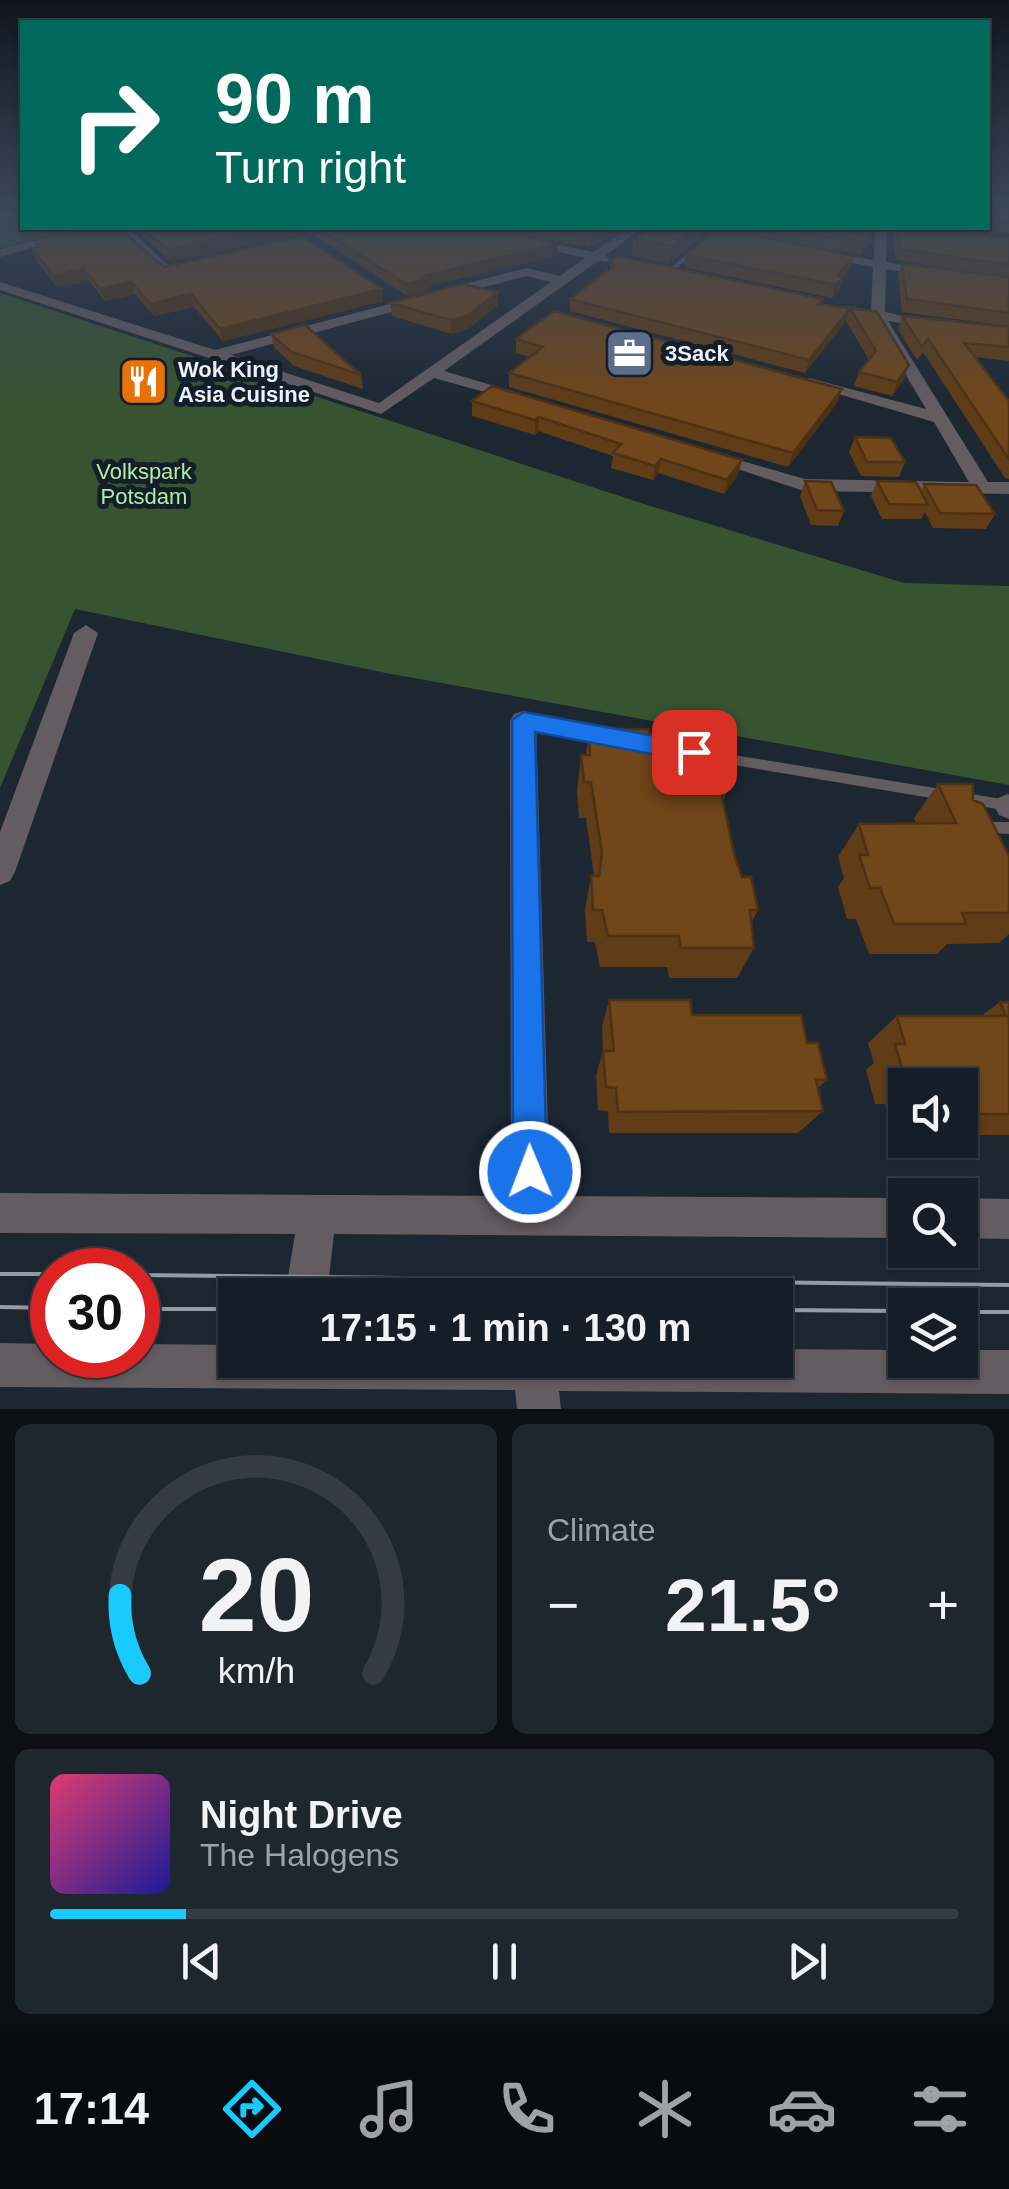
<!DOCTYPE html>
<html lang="en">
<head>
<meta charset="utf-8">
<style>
	body { margin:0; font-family:Helvetica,sans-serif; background:#1e262e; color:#f1f3f6; height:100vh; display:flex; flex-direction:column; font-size:38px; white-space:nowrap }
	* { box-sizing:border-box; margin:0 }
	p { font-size:32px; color:#9da2a7 }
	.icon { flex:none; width:55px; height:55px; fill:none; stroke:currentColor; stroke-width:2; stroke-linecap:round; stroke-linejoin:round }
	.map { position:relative; height:1409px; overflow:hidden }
	.panel { display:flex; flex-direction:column; gap:15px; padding:15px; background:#0c1015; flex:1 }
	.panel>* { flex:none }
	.banner { position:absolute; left:20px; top:20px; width:970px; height:210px; border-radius:0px; box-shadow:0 2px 8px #0004,0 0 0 2px #343b43; background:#00695c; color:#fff; overflow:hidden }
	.controls { position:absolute; left:888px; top:1068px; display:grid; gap:20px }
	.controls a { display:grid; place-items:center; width:90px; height:90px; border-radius:0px; background:#151d26; box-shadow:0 2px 8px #0004,0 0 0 2px #343b43; font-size:50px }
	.speed { position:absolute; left:30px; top:1248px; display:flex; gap:20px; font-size:50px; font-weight:700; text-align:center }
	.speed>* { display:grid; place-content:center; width:130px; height:130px; border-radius:50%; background:#151d26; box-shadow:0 2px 8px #0004,0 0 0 2px #343b43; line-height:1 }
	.speed .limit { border:15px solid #d22; background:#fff; color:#111 }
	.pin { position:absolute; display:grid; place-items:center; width:85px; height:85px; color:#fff; margin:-42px; border-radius:20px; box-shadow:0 5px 15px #0006 }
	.me { position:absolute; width:110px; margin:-55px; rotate:359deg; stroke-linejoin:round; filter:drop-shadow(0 0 8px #0008) }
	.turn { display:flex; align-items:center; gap:35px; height:210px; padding:0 30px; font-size:45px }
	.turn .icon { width:130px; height:130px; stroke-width:2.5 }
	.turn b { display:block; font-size:70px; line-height:85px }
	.big { font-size:75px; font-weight:600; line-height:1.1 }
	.panel .widget { flex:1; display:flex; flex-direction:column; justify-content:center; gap:15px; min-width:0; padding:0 35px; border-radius:15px; background:#1e262e }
	.panel .dial { align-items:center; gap:0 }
	.dial svg { height:260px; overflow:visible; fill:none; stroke:#343b43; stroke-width:7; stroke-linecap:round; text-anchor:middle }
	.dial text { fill:#f1f3f6; stroke:none }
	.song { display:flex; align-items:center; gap:30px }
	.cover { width:120px; height:120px; border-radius:15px; background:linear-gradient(135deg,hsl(340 70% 55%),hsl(240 70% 35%)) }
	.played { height:10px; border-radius:5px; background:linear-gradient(90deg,#19cafc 15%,#343b43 15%) }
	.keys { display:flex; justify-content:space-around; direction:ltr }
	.heat { display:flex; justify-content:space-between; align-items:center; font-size:55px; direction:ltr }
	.panel .tiles { flex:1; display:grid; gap:15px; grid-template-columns:1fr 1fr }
	.widget:last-child { grid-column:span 2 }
	.trip { position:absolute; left:218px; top:1278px; width:575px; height:100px; border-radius:0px; background:#151d26; box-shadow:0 2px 8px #0004,0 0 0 2px #343b43; font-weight:600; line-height:100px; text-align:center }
	.menu { display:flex; height:160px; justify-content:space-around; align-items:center; background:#080c0f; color:#9da2a7 }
	.menu .icon { width:70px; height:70px }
	.menu .selected { color:#19cafc }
	.menu b { font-size:45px; color:#f1f3f6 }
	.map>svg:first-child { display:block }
</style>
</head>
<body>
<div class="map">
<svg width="1009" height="1409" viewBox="0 0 1009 1409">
	<rect width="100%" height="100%" fill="#1c2732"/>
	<path fill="#375431" d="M22,214V228H81L0,248V219Z
		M0,293L647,505L904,583L1009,586V785L386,673L75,609L0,788Z"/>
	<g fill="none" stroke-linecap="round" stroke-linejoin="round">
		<path fill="#635c61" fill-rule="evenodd" d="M695,247L700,248L671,273H667V271Z
			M523,716L602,730L607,731L608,735L607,739L602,740L523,726L518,724L517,721L518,718Z
			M710,751L1008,800L1009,811L710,761L705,760L703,756L705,752Z
			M982,822H1009V834L977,832L975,828L977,824Z"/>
		<path fill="#635c61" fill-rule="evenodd" d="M22,209V215L0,220V214Z
			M85,228H103L0,257V249Z
			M116,228H128L169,266L180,269L162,274Z
			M457,228H477L593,252L629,228H642L606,255L610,262L598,261L444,371L525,395V403L434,378L381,414L0,290V282L215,350L526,268L560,276L585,258ZM526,276L551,282L379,403L231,355Z
			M875,228H887L886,262L940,273L933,277L886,269L885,312L942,324L935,328L888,321L988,482H1009V494L804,491L701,457L710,452L805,479L969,482L934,422L801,383L809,378L926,409L872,318L839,310L846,306L871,310L873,267L814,255L820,251L874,260Z
			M86,625L98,633L15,872L10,881L0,885V832L74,633Z
			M523,711L532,714L536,721L550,1196L905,1198V1238L334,1234L327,1295H285L295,1234L0,1233V1193L511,1196L510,721L514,714Z
			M1008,794L1009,795V819L999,815L994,806L998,798Z
			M960,1198L1009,1199V1239L960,1238Z
			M0,1343L52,1344V1355H138V1344L235,1345V1360H775V1349L905,1350V1360H960V1350H1009V1394L559,1391L561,1409H517L515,1390L0,1387Z"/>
		<path stroke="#949da6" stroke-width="4" d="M0,1274H52
			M138,1275L1009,1285
			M0,1307L52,1308
			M138,1309H235
			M775,1310L905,1311
			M960,1312H1009"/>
	</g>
	<path fill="#603c17" d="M988,209H1009V234L913,228H988Z
		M136,228H623L590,247L522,236L558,244V255L430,286L431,290L407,296L309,232L171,262L137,231Z
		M640,228H703L701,237L669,264L632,256L634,239L640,235Z
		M715,228H873L875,230L871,242L861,255Z
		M897,228L1009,238V326L902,312L898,276L902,264L998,276L896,260L893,237Z
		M32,248L164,267L382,289L383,301L223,341L194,307L154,316L135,294L105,301L89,281L58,288L36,260Z
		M686,255L850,268L843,277L839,290L832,298L684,267Z
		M611,260L822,304L850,308L846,321L805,373L570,311V299L610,269Z
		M390,303L498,305L468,329L452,334L392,316Z
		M850,308L904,379L892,396L854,386L859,372L869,360L846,321Z
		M902,316L1009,327V361L976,357L1009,401V479L1005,478L923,352L917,360L898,329Z
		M271,334L361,375L363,389L294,366L274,347Z
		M516,339L837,403L788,467L509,387V373L530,357L516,353Z
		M492,386L738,475L724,494L658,473L653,480L611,468L613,456L538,431L535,435L472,416V401Z
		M855,437L905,462L899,477L861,476L849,452Z
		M805,481L844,511L838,526L811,525L800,496Z
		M877,481L921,491L924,484L995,514L986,529L933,528L925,512L921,519H882L871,496Z
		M589,729L651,738L716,755L730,782L723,802L735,858L758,910L751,923L754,948L737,978H669L667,967H600L595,942H587L585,909L591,876H594L586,818H579L577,792L581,755H586Z
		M938,784L973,800L1009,856V934L999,943L947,944L937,954H869L856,919H847L838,887L844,878L838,857L859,824L916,823L914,818Z
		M609,1000L692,1015L807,1043L827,1080L818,1088L823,1111L798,1133H609L608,1111L598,1110L596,1076L603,1051L602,1027Z
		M1000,1002H1009V1135H960V1085H905V1135H894L885,1104H875L866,1070L874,1063L868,1043L897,1016H981Z"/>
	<path fill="#4e3113" d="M275,228H308L309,232L171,262L168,250Z
		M605,228H623L590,247V236Z
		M695,228H703L701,237L669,264L672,246Z
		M875,230L871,242L861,255L864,243Z
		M558,244V255L430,286L431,290L407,296L406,284L423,276Z
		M854,256L850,268L840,281L843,277L839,290L832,298L837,276Z
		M84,269L89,281L58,288L53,276Z
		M131,282L135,294L105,301L100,289Z
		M382,289L383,301L223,341L220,329Z
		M498,292V305L468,329L452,334L451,320Z
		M191,294L194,307L154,316L150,304Z
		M850,308L846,321L805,373L809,360Z
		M909,365L904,379L892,396L897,382Z
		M842,389L837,403L788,467L793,453Z
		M539,417L538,431L535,435V420Z
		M661,459L658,473L653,480L655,466Z
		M742,460L738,475L724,494L727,480Z"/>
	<path fill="#70461b" stroke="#4e3113" stroke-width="2.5" d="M988,209H1009V223L988,221Z
		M93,228H119L164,267L302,236L382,289L220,329L191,294L150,304L131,282L100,289L84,269L53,276L32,248L38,247L34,239Z
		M142,228H275L168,250Z
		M318,228H486L558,244L423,276L430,278L406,284Z
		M541,228H605L590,236Z
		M650,228H695L672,246L634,239Z
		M718,228L854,256L837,276L843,277L836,285L686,255Z
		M778,228H873L875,230L864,243Z
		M897,228L1009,238V265L900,249Z
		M617,256L823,299L818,304L850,308L809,360L570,299L614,266L611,260Z
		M902,264L1009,277V313L907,299Z
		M462,284L498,292L467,316L451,320L390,303Z
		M850,308L877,312L909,365L897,382L859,372L876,351Z
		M554,311L842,389L793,453L509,373L543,347L516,339Z
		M902,316L1009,327V347L964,343L1009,401V459L928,339L922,347Z
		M305,325L361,375L291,352L271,334Z
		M492,386L742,460L727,480L661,459L655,466L613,453L621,444L539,417L535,420L472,401Z
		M855,437L891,438L905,462H867Z
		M805,481L831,482L844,511L817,510Z
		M877,481L916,482L928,505L889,504Z
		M924,484L976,485L995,514L940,513Z
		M589,729H649L651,738H710L716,755H724L730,782H721V792L735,858L742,877H751L758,910H750L754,948H681L679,936H608L602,910H593L591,876H599L602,853L591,782H584L581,755H590Z
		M938,784H973V800L983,804L1009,856V913H962L966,924H894L880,888H870L859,855H868L859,824L956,823Z
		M609,1000H690L692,1015H801L807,1043H818L827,1080H816L823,1111L618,1112L616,1088L606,1087L603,1051H614Z
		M1000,1002H1009V1114H960V1085H918L917,1080L906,1081L895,1044H905L897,1016H1006Z"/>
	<linearGradient id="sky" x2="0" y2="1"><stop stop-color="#0f151c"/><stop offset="0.51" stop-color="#3a475a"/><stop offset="1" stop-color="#3a475a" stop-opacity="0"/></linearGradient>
	<rect width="1009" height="406" fill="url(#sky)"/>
	<path fill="#1a73e8" stroke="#114b97" stroke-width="2.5" d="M524,712L694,743L706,752L694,762L535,732L547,1172L542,1184L530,1189L518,1184L513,1172L512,720Z"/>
	<defs>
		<symbol id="office-square" viewBox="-11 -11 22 22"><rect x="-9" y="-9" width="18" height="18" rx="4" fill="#5c6f8a" stroke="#131e28"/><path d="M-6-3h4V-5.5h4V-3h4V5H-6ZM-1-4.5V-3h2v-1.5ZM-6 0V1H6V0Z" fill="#fff"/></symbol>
		<symbol id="restaurant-square" viewBox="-11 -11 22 22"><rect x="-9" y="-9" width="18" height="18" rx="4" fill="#e8710a" stroke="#131e28"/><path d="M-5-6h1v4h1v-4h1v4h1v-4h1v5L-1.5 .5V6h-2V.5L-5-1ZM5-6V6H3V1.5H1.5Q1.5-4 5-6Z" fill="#fff"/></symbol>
	</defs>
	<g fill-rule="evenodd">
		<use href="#office-square" x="602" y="326" width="55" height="55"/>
		<use href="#restaurant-square" x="116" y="354" width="55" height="55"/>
	</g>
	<g text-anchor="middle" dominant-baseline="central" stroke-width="10" stroke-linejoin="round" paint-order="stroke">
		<g font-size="22" font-weight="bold" fill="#eaf1f9" stroke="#131e28" text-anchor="start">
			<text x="665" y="353">3Sack</text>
			<text x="178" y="369">Wok King<tspan x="178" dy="25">Asia Cuisine</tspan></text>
		</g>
		<g font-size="22" fill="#b1eba5" stroke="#131e28">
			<text x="144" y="471">Volkspark<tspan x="144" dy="25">Potsdam</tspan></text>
		</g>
	</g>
</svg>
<div class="controls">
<a><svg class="icon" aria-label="sound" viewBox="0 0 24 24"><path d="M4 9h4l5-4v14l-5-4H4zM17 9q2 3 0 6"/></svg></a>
<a><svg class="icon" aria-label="search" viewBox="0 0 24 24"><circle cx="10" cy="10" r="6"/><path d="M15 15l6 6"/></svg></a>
<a><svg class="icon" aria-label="layers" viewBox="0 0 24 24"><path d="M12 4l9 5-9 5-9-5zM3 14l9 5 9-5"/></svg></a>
</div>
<div class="speed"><div class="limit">30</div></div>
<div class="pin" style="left:694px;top:752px;background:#d93025"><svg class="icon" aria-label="arrive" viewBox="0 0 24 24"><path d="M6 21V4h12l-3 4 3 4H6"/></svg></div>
<svg class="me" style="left:530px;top:1172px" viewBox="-20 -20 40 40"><circle r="17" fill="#1a73e8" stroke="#fff" stroke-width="3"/><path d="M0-11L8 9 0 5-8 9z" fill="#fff"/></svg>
<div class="trip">17:15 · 1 min · 130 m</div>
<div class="banner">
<div class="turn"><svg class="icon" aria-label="right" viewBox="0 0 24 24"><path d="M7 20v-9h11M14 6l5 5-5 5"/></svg><div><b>90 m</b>Turn right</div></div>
</div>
</div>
<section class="panel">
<div class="tiles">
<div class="widget dial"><svg viewBox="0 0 100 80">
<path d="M14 69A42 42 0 1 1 86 69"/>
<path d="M14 69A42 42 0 0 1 8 45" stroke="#19cafc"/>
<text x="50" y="56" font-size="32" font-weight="700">20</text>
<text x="50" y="72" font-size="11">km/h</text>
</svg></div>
<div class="widget"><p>Climate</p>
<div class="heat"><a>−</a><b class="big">21.5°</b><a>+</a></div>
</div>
<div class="widget">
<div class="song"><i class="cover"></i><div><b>Night Drive</b><p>The Halogens</p></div></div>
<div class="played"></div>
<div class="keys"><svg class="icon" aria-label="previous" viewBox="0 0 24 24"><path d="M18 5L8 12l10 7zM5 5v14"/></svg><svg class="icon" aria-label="pause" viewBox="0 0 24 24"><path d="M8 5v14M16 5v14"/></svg><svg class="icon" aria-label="next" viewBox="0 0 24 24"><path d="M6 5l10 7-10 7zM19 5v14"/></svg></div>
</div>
</div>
</section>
<nav class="menu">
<b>17:14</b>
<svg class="icon selected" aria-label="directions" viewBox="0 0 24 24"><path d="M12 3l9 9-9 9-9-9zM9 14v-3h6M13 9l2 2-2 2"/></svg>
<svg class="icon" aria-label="music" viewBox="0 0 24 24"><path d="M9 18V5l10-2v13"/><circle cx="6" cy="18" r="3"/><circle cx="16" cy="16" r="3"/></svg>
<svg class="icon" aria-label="phone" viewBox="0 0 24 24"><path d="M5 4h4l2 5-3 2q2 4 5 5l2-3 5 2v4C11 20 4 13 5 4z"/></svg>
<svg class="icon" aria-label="climate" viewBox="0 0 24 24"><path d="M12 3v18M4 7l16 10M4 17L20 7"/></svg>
<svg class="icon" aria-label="car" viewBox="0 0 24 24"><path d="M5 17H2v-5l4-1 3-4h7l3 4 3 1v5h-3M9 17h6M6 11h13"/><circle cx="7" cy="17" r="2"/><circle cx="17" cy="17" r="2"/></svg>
<svg class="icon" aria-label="filters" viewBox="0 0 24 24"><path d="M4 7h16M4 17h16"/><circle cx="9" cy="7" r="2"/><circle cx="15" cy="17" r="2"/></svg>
</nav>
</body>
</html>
